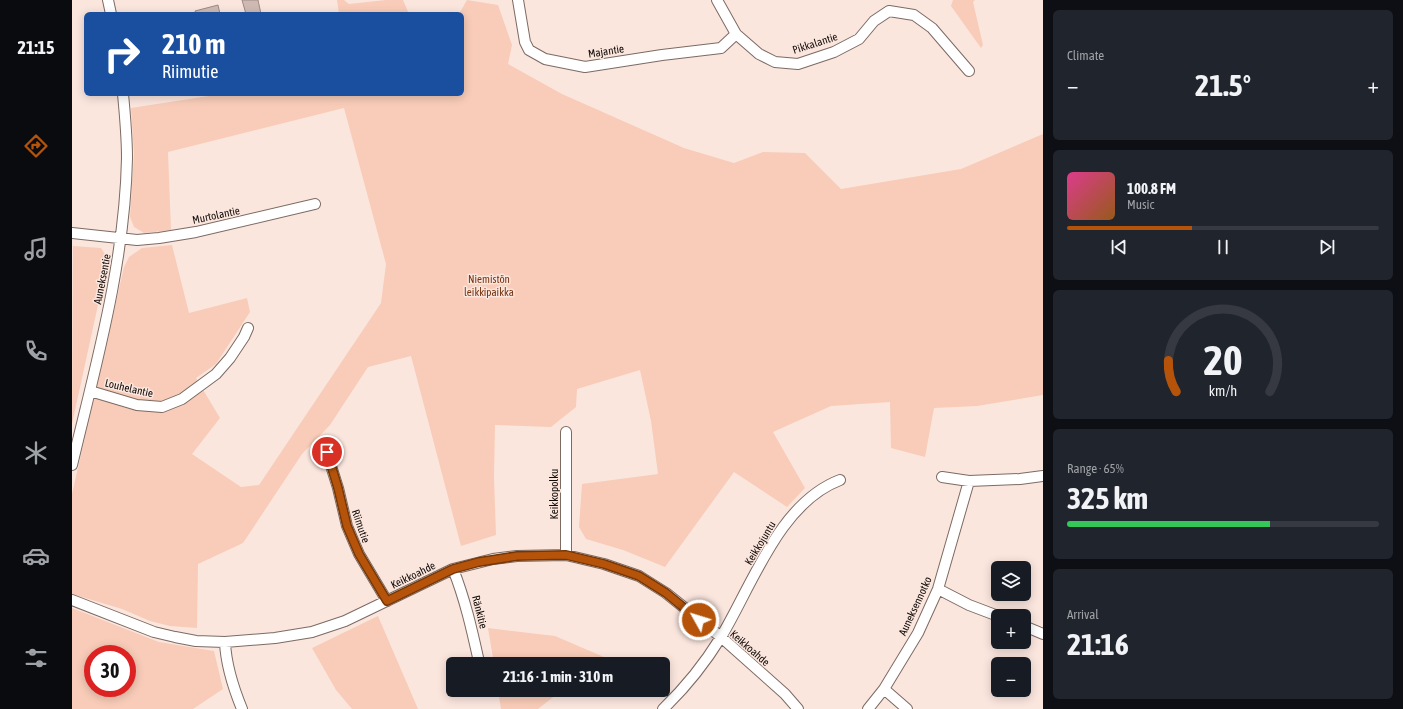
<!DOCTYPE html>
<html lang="en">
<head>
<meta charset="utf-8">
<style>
	body { margin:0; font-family:"Asap Condensed",sans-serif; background:#20242c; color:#f1f3f6; height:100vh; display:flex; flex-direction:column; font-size:15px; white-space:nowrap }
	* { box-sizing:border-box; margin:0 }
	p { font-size:13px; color:#9ea1a6 }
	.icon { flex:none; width:22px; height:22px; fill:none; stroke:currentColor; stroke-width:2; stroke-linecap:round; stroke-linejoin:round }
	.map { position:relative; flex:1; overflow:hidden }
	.sheet { display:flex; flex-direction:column; gap:10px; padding:10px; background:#0d0f14; width:360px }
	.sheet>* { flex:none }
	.guide { position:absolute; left:12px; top:12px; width:380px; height:84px; border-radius:6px; box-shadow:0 2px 10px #0003; background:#1a4fa0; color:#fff; overflow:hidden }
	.buttons { position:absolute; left:919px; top:561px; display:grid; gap:8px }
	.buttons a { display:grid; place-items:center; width:40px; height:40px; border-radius:6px; background:#171b24; box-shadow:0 2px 10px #0003; font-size:20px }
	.speed { position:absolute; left:12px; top:645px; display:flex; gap:8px; font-size:20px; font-weight:700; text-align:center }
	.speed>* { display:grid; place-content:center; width:52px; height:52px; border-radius:50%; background:#171b24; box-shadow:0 2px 10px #0003; line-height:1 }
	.speed .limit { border:6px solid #d22; background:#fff; color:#111 }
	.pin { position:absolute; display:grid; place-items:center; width:34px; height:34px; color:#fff; margin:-17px; border:2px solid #fff; border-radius:50%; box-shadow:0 1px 4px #0007 }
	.me { position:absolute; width:44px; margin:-22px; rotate:309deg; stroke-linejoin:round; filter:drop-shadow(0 0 3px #0008) }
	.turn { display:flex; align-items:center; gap:14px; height:84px; padding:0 12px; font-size:18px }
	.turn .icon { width:52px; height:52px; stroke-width:2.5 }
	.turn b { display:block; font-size:28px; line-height:34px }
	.big { font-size:30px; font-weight:700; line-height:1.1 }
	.sheet .card { flex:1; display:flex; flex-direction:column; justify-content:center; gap:6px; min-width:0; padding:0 14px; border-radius:6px; background:#20242c }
	.sheet .dial { align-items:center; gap:0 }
	.dial svg { height:104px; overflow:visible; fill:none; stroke:#363941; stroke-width:7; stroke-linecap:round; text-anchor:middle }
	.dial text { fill:#f1f3f6; stroke:none }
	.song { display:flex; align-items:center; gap:12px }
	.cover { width:48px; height:48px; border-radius:6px; background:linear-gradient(135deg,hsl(330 70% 55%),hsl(30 70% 35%)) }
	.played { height:4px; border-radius:2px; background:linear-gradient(90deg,#b45309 40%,#363941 40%) }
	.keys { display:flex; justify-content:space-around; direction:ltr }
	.heat { display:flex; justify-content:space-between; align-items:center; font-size:22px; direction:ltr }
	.charge { height:6px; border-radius:3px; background:linear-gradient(90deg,#34c759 65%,#363941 0) }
	.trip { position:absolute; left:374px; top:657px; width:224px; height:40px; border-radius:6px; background:#171b24; box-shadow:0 2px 10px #0003; font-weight:700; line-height:40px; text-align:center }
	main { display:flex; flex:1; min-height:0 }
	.tab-bar { display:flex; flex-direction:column; width:72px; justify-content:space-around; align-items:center; background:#090b0e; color:#9ea1a6 }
	.tab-bar .icon { width:28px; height:28px }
	.tab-bar .on { color:#b45309 }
	.tab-bar b { font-size:18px; color:#f1f3f6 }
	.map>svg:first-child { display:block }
</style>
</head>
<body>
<main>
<nav class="tab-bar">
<b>21:15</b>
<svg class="icon on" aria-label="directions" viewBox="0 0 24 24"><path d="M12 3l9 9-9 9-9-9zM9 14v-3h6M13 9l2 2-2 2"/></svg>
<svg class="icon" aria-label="music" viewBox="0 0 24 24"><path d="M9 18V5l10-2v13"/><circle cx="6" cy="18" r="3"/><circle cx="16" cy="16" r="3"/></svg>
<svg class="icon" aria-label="phone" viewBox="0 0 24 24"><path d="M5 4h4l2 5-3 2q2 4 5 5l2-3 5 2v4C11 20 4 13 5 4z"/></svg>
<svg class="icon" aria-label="climate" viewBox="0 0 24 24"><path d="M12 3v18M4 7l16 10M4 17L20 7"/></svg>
<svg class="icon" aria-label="car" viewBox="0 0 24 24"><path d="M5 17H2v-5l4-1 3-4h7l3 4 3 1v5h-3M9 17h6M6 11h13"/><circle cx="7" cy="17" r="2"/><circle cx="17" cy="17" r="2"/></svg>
<svg class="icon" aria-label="filters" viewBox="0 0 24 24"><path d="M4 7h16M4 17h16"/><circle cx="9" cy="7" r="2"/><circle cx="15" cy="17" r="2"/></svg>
</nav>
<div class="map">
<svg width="971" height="709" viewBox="0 0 971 709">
	<rect width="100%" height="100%" fill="#fbe6de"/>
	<path fill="#f8ccb8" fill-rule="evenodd" d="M265,0H272L277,4L314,0H331L337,14H267Z
		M395,0L426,5L440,45L436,64L490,94L612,148L662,163L691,152L733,153L769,189L889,169L971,134V395L905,406L862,408L853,457L819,448L818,402L759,406L701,432L733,488L715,507L662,472L593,567L551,550L514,539L507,527L510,484L586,474L579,421L568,370L505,389L504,407L479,427L423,425L422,478L424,535L389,546L339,356L296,367L258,425L230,454L171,543L126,564L125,628L98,626L78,621L50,609L0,594V494L52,267L57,257L70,248L100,245L117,313L175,298L178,312L144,364L124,378L148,418L120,454L169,487L187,485L309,303L314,264L272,108L96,152L99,230L72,233L62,227L58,217L62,154L59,108L150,94H390V14H387Z
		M881,0H903L901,2L911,45L909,48L879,6Z
		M1,246L29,248L36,259L0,424Z
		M0,608L87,642L142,651L151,689L121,709H0ZM21,654H55V688H21Z
		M306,616L346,709H280L264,690L240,648Z
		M416,628L483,636L532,657L523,664H422Z
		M426,690H490L466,709H429Z"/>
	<path fill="#cebab2" stroke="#9d8a82" d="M170,0H186L189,14H174Z
		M146,5L148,14H124L123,11Z"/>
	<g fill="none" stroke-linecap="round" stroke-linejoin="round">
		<defs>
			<path id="minor" d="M36,0L39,14
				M446,0L453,42L457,50L473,59L513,67L590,55L649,48L664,34
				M645,0L664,34L687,54L703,62L726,64L762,52L787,39L802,21L817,11L842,15L860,28L897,71
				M0,233L65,240L87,238L124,232L243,204
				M18,391L65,405L90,407L110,399L144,374L158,358L172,337L176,328
				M255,453L266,488L275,526L287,554L315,601
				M0,465C24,364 53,262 55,158C55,137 53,115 51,94
				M870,477L897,481L948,479L971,476
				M494,555V432
				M381,569C393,599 400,630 407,662
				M866,589L897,605L926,616
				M0,600L82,632L103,637L124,641L153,642L203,638L240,632L273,621L381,569L421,559L445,556L494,555L532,564L567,576L594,593L649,637L713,694L726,709
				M952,626L971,634
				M153,642C154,666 161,687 170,709
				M812,689L835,709
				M591,709C613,688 633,663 649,637C680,586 707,503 768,480
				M796,709L812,689L846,633L866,589L897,481"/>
		</defs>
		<use href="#minor" stroke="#7c6a63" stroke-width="12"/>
		<use href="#minor" stroke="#fff" stroke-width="10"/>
	</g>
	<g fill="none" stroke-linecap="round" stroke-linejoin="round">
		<defs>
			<path id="route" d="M255,452L266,488L275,526L287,554L315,601L381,569L407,562L445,556L494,555L532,564L567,576L594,593L627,620"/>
		</defs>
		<use href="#route" stroke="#753606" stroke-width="10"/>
		<use href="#route" stroke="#b45309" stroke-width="7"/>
	</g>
	<g text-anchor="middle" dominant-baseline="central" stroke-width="3" stroke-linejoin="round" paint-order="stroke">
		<g font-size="11" fill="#110b08" stroke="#fbe6de">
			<text transform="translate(743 43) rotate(-18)">Pikkalantie</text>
			<text transform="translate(534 51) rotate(-9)">Majantie</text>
			<text transform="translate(144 215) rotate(-12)">Murtolantie</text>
			<text transform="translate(30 279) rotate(-79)">Auneksentie</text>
			<text transform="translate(57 388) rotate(13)">Louhelantie</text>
			<text transform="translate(482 494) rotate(-90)">Keikkopolku</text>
			<text transform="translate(289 526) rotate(71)">Riimutie</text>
			<text transform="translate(688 543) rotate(-59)">Keikkojuntu</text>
			<text transform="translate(341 575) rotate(-26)">Keikkoahde</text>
			<text transform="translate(843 606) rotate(-65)">Auneksennotko</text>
			<text transform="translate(408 612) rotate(76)">Ränkitie</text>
			<text transform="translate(678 648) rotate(41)">Keikkoahde</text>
		</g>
		<g font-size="11" fill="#75330f" stroke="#fbe6de">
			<text x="417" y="279">Niemistön<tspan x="417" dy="13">leikkipaikka</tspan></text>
		</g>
	</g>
</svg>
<div class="buttons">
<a><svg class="icon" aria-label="layers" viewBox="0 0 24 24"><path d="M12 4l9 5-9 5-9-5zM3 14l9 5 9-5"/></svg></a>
<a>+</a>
<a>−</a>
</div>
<div class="speed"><div class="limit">30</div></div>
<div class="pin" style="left:255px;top:452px;background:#d93025"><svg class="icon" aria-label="arrive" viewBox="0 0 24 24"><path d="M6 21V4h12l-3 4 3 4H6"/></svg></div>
<svg class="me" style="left:627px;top:620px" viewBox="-20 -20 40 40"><circle r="17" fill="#b45309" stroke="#fff" stroke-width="3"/><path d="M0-11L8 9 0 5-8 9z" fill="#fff"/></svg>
<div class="trip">21:16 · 1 min · 310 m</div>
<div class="guide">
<div class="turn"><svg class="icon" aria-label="right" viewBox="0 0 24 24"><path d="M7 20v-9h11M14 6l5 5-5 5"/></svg><div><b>210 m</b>Riimutie</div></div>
</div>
</div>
<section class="sheet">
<div class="card"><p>Climate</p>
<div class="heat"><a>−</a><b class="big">21.5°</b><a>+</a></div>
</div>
<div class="card">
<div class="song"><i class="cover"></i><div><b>100.8 FM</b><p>Music</p></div></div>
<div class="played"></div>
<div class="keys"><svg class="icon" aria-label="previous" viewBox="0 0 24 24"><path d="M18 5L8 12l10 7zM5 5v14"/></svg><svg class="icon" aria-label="pause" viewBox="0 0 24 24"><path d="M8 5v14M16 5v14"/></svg><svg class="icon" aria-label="next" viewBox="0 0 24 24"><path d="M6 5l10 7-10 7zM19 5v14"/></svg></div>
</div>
<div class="card dial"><svg viewBox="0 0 100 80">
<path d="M14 69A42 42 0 1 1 86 69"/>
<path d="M14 69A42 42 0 0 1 8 45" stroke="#b45309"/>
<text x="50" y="56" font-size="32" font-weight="700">20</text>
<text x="50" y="72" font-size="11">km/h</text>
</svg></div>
<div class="card"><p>Range · 65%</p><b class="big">325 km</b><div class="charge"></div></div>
<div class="card"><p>Arrival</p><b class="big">21:16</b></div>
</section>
</main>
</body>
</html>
